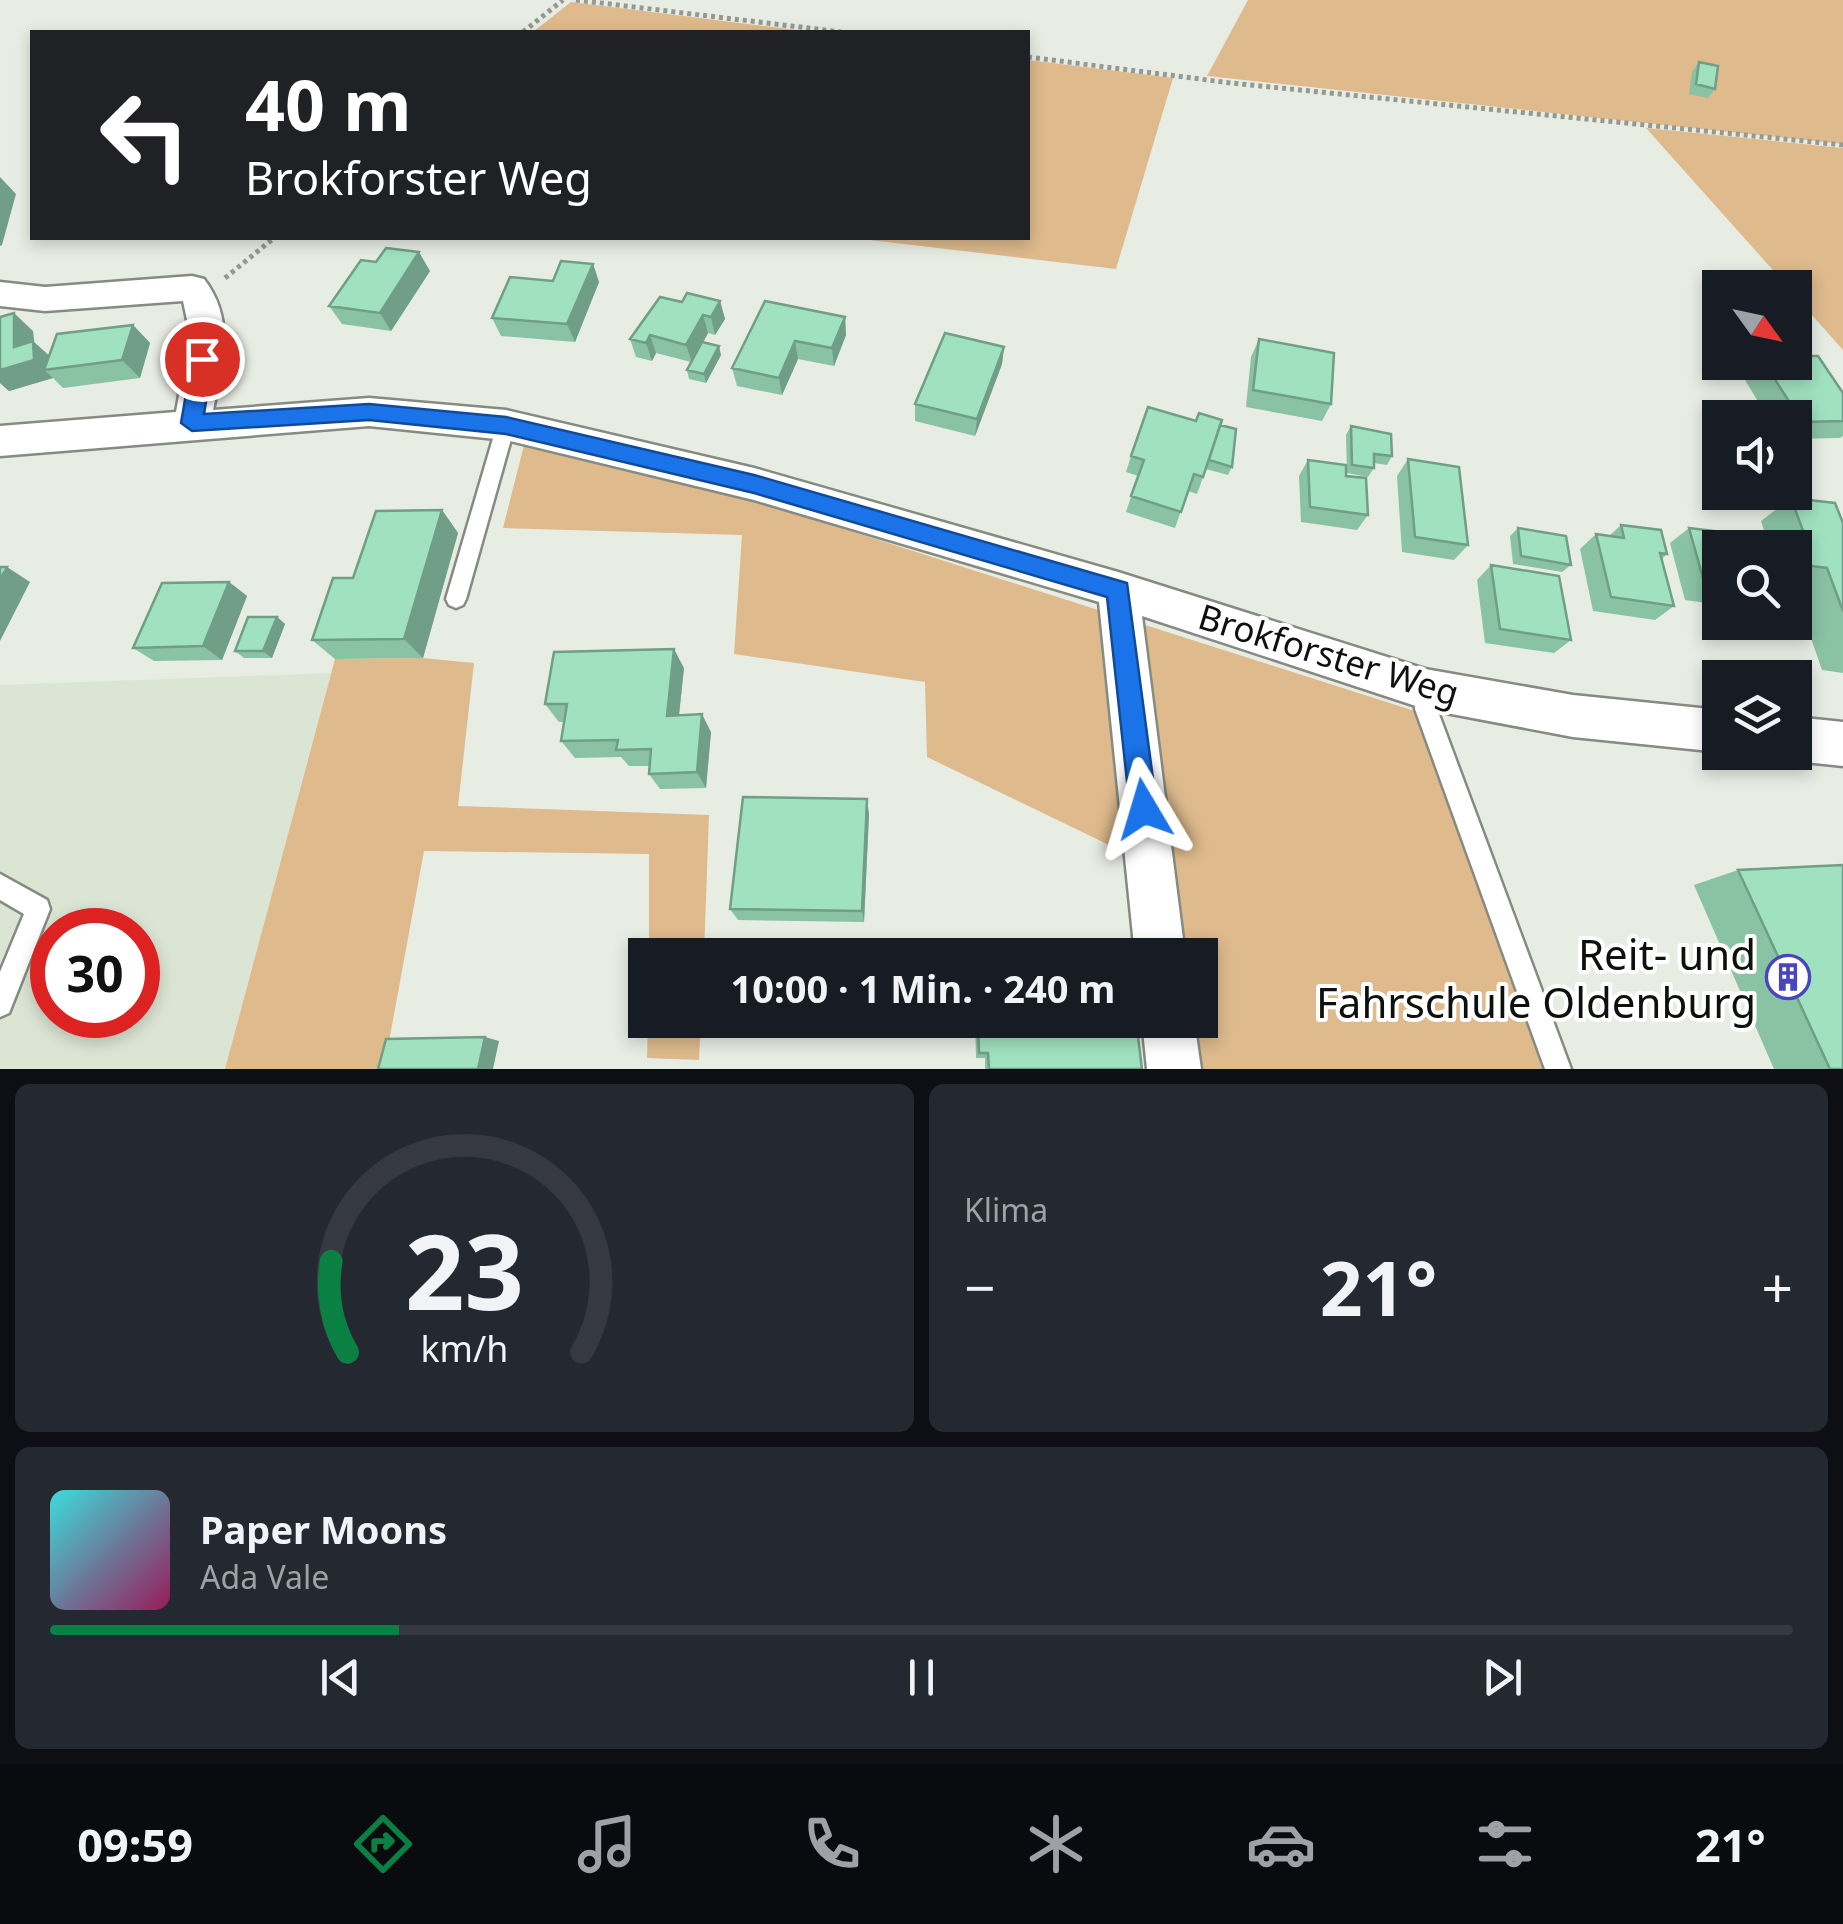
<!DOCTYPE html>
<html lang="de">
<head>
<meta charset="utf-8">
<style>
	body { margin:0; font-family:"Noto Sans",sans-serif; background:#242831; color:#f1f3f6; height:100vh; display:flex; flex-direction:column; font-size:38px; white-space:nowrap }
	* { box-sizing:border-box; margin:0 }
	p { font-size:32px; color:#9ea1a6 }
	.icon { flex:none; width:55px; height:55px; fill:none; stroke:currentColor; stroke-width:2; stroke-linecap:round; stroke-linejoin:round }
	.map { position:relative; height:1069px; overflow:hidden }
	.drawer { display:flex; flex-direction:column; gap:15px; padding:15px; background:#0d0f14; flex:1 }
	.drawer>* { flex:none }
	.top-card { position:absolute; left:30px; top:30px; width:1000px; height:210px; border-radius:0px; box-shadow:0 5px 15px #0003; background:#202124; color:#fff; overflow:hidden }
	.needle { width:65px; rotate:123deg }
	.fabs { position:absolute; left:1702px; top:270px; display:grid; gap:20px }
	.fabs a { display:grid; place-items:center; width:110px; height:110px; border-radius:0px; background:#171b24; box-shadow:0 5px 15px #0003; font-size:50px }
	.speed { position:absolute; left:30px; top:908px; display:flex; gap:20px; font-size:50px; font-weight:700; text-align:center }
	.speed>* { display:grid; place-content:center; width:130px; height:130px; border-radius:50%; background:#171b24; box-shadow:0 5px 15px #0003; line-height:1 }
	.speed .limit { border:15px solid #d22; background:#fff; color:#111 }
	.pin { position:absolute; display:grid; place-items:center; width:85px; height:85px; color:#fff; margin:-42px; border:5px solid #fff; border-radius:50%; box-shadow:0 2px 10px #0007 }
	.me { position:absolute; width:110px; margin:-55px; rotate:353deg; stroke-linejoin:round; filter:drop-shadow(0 0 8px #0008) }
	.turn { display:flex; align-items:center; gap:35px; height:210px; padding:0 50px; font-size:45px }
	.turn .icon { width:130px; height:130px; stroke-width:2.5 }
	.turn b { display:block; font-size:70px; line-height:85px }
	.big { font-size:75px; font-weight:700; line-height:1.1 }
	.drawer .widget { flex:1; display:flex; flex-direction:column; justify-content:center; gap:15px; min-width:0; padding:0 35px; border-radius:15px; background:#242831 }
	.drawer .dial { align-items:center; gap:0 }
	.dial svg { height:260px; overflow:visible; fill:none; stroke:#363941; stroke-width:7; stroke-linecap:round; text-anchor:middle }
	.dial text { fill:#f1f3f6; stroke:none }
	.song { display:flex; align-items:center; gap:30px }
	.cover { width:120px; height:120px; border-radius:15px; background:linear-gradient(135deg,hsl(180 70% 55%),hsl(330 70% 35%)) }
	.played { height:10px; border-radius:5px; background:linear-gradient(90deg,#0b8043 20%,#363941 20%) }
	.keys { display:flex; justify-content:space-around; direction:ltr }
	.heat { display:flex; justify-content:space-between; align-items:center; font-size:55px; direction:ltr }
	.drawer .tiles { flex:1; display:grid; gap:15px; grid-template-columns:1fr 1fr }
	.widget:last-child { grid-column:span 2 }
	.trip { position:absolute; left:628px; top:938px; width:590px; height:100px; border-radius:0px; background:#171b24; box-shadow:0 5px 15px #0003; font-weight:700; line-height:100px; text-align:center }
	.dock { display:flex; height:160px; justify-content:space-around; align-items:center; background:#090b0e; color:#9ea1a6 }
	.dock .icon { width:70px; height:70px }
	.dock .active { color:#0b8043 }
	.dock b { font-size:45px; color:#f1f3f6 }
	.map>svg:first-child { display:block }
</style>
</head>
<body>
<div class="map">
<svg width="1843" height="1069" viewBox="0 0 1843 1069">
	<rect width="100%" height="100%" fill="#e8ede4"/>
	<path fill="#dbe5d4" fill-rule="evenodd" d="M331,673L225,1069H0V685ZM52,930H138V1015H52Z"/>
	<path fill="#deba8d" d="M1248,0H1843V144L1207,76Z
		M571,2L813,32H533Z
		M1028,60L1173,78L1116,269L853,238H1028Z
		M1646,128L1843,148V350L1795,296V288L1788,287Z
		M524,445L763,503L1421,713L1553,1069H1201L1194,1020H1200V955H1185L1173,876L927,757L925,682L734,654L742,535L503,528Z
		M423,658L474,663L458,806L709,815L704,955H649V854L424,851L384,1069H225L335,659Z
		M648,1020H701L699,1060L647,1058Z"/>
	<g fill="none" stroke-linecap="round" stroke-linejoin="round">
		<defs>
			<path id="service" d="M506,418L515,425L466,599L463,605L456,608L449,605L446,599L497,425Z
				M1425,679L1433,682L1437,709L1571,1069H1545L1415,709L1414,689L1417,682Z
				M0,874L47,900L50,909L9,1013L0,1017V972L24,914L0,900Z"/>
			<path id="minor" d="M192,276L204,279C235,319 223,363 213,410L369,398L506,410L754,468L1118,572L1425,669L1573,695L1720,710V752L1573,737L1425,709L1142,616L1185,955H1135L1099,602L754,500L506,440L369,426L0,456V426L176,412L190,334L183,301L45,311L0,306V282L45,287Z
				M1795,717L1843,722V766L1795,761L1779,754L1795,752Z
				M1142,1020H1194L1201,1069H1147Z"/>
		</defs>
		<use href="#service" stroke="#868b82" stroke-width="5"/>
		<use href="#minor" stroke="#868b82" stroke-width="5"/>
		<path stroke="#959992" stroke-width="5" stroke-dasharray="4 4" stroke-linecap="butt" d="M576,0L841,32
			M523,32L563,0
			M1028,57L1231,83L1843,145
			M225,278L274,238"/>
		<use href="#service" fill="#fff" fill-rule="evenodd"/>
		<use href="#minor" fill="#fff" fill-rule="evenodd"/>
	</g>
	<path fill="#8ac2a4" d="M1699,62L1715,89L1708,98L1689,94L1692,72Z
		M593,264L599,282L575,342L501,336L492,318L553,281Z
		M430,271L391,331L342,324L329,306Z
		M720,301L725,319L715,335L708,333L703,343L721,355L706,383L689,379L687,370L691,362L656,353L652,361L636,357L630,339L682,302Z
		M0,317L33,331L34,342L49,356L133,325L150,343L140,378L63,388L53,378L9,391L0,383Z
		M845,317L846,335L834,366L798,359L782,395L737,386L732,368Z
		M1259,339L1331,404L1322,421L1246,407L1251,357Z
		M1004,347L1002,364L975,436L915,421V404Z
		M1755,362H1795L1843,393V436L1840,438L1795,439V418H1768L1742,375Z
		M1196,421L1220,425L1232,467L1228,475L1206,469L1197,494L1188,491L1175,528L1126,512L1138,476L1126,472L1131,456Z
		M1351,426L1392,456L1387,465L1374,463V468L1368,477L1347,473L1346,435Z
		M1408,459L1468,545L1454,560L1402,552L1397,476Z
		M1308,460L1346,476L1368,515L1357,530L1301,522L1299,476Z
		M1791,498L1843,523V673L1822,670L1795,592V548H1766L1769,545L1761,521Z
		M442,510L458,533L423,658L335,659L312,640L353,578Z
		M1621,525L1667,554L1662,559L1674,606L1655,620L1593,611L1580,549L1596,534L1609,536Z
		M1518,528L1571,565L1562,572L1513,564L1510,536Z
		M1689,528L1720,548V605L1685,600L1670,543Z
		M1491,565L1571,640L1554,653L1485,643L1477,580Z
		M229,582L247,596L222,660L154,661L133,648Z
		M277,617L285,624L272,658H244L235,651Z
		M684,668L679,715L711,732L706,788L660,789L649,774V766H629L621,757L575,758L561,741L564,722H559L545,704Z
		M869,814L864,922L738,920L730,909Z
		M1738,870L1843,1069H1774L1694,885Z
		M975,1020H1136L1142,1069H985V1058H976Z"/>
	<path fill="#709e86" d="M0,177L16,194L2,245L0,246Z
		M419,252L430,271L391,331L380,313Z
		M593,264L599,282L575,342L567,324Z
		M720,301L725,319L715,335L711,317Z
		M14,313L33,331L34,342L53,359L44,370L53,378L9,391L0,383V370Z
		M703,315L708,333L692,362L686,345Z
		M845,317L846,335L834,366L832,348Z
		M133,325L150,343L140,378L122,360Z
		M650,335L656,353L652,361L646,343Z
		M795,341L798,359L782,395L779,378Z
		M719,346L721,355L706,383L704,374Z
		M1004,347L1002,364L975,436L977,419Z
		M442,510L458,533L423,658L404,639Z
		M7,567L30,582L0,641V580Z
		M229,582L247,596L222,660L203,646Z
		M277,617L285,624L272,658L263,651Z
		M674,649L684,668L677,733L667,716Z
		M702,714L711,732L706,788L697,772Z
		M867,799L869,814L864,922L862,911Z
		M485,1037L499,1041L493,1069H478Z"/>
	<path fill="#a0e2bf" stroke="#709e86" stroke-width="2.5" d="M1699,62L1718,66L1715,89L1696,84Z
		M386,248L419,252L380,313L329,306L361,260L376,262Z
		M561,261L593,264L567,324L492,318L510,277L553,281Z
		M687,293L720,301L711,317L703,315L686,345L650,335L646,343L630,339L660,297L682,302Z
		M765,301L845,317L832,348L795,341L779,378L732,368Z
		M14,313V347L33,341L34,360L0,370V317Z
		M133,325L122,360L44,370L57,334Z
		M945,333L1004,347L977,419L915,404Z
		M1259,339L1334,353L1331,404L1253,390Z
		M702,342L719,346L704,374L687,370Z
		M1795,356H1818L1843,393V421L1802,422L1764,362H1795Z
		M1148,407L1196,421L1199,413L1222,420L1203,477L1194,474L1181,512L1131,496L1144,460L1131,456Z
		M1220,425L1236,429L1232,467L1209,460Z
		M1351,426L1391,434L1392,456L1374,454V468L1352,465Z
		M1408,459L1459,467L1468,545L1415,537Z
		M1308,460L1346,465V476L1366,478L1368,515L1310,507Z
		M1791,498L1835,503L1843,523V611L1827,568L1795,564V548H1786L1782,536L1806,539Z
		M442,510L404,639L312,640L333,578H353L376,511Z
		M1621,525L1661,530L1667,554L1660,553L1674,606L1611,597L1596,534L1624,538Z
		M1518,528L1566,536L1571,565L1521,556Z
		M1689,528L1762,537L1765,548H1720V587L1705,585Z
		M1491,565L1559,576L1571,640L1500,629Z
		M0,567H7L0,580Z
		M229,582L203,646L133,648L162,583Z
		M248,617H277L263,651H235Z
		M674,649L667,716L702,714L697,772L649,774L651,749L616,750L618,740L561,741L567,704H545L554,652Z
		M743,797L867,799L862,911L730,909Z
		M1843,865V1069H1830L1738,870Z
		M978,1020H1136L1142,1069H989L988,1053H979Z
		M485,1037L478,1069H378L386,1039Z"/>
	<path fill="#1a73e8" stroke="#114b97" stroke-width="2.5" d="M202,351L213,359L204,414L369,404L506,417L754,475L1127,583L1157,809L1153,818L1144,822L1134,818L1130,809L1107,597L754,493L506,434L369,420L192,431L181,423L192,359Z"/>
	<defs>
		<symbol id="building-ring" viewBox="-11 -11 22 22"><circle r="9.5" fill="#fff" stroke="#4945bb" stroke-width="1.5"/><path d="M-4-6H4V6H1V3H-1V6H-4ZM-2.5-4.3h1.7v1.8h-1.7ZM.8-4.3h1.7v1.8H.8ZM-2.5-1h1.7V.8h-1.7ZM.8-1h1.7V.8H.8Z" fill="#4945bb"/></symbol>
	</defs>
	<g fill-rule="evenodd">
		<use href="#building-ring" x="1763" y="952" width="50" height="50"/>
	</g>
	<g text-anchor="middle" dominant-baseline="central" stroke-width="8" stroke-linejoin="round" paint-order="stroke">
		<g font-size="35" fill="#0e100d" stroke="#fff">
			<text transform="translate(1329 654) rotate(17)">Brokforster Weg</text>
		</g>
		<g font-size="42" fill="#0e100d" stroke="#fff" text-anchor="end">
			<text x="1756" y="953">Reit- und<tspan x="1756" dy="48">Fahrschule Oldenburg</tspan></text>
		</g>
	</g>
</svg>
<div class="fabs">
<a><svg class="needle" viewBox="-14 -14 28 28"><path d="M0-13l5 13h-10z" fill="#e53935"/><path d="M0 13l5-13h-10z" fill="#9ea1a6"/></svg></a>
<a><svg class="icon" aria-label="sound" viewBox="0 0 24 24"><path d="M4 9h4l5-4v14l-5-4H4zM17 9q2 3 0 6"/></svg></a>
<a><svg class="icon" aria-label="search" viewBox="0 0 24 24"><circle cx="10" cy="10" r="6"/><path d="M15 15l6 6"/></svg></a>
<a><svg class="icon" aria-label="layers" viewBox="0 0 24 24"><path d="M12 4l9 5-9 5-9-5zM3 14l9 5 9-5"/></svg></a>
</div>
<div class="speed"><div class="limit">30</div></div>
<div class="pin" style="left:202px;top:359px;background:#d93025"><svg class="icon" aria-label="arrive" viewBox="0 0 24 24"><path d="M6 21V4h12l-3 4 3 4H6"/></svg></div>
<svg class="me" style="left:1144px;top:809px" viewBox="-20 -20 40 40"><path d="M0-17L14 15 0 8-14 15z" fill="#1a73e8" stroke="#fff" stroke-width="4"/></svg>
<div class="trip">10:00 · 1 Min. · 240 m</div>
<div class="top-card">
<div class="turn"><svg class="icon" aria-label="left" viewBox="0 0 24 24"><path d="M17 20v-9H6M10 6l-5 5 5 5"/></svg><div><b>40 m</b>Brokforster Weg</div></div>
</div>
</div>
<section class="drawer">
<div class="tiles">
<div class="widget dial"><svg viewBox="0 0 100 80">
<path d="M14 69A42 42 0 1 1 86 69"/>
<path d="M14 69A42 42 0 0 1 9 41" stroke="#0b8043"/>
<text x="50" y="56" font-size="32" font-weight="700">23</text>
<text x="50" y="72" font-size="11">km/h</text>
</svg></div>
<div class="widget"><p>Klima</p>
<div class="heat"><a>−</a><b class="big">21°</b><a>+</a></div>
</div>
<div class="widget">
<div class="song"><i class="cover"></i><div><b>Paper Moons</b><p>Ada Vale</p></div></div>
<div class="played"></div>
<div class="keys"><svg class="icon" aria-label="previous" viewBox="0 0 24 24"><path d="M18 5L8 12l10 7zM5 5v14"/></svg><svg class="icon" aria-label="pause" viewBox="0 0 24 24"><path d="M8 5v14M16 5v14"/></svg><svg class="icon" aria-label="next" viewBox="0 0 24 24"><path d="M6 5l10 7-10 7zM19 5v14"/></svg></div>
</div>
</div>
</section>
<nav class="dock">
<b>09:59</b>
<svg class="icon active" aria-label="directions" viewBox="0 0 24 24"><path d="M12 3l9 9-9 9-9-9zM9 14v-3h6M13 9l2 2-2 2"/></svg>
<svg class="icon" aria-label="music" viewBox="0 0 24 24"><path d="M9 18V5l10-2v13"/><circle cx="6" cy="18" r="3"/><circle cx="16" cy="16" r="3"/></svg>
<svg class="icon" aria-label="phone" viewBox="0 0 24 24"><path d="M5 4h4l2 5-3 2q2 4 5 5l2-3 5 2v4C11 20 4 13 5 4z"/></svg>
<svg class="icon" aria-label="climate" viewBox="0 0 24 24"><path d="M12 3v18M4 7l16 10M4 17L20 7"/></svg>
<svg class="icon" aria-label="car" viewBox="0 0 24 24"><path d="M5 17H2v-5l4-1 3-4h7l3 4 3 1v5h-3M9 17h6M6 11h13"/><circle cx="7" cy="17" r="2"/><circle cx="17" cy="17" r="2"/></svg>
<svg class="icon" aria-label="filters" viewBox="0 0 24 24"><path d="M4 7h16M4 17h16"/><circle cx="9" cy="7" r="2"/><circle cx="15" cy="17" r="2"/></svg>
<b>21°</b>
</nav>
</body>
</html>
